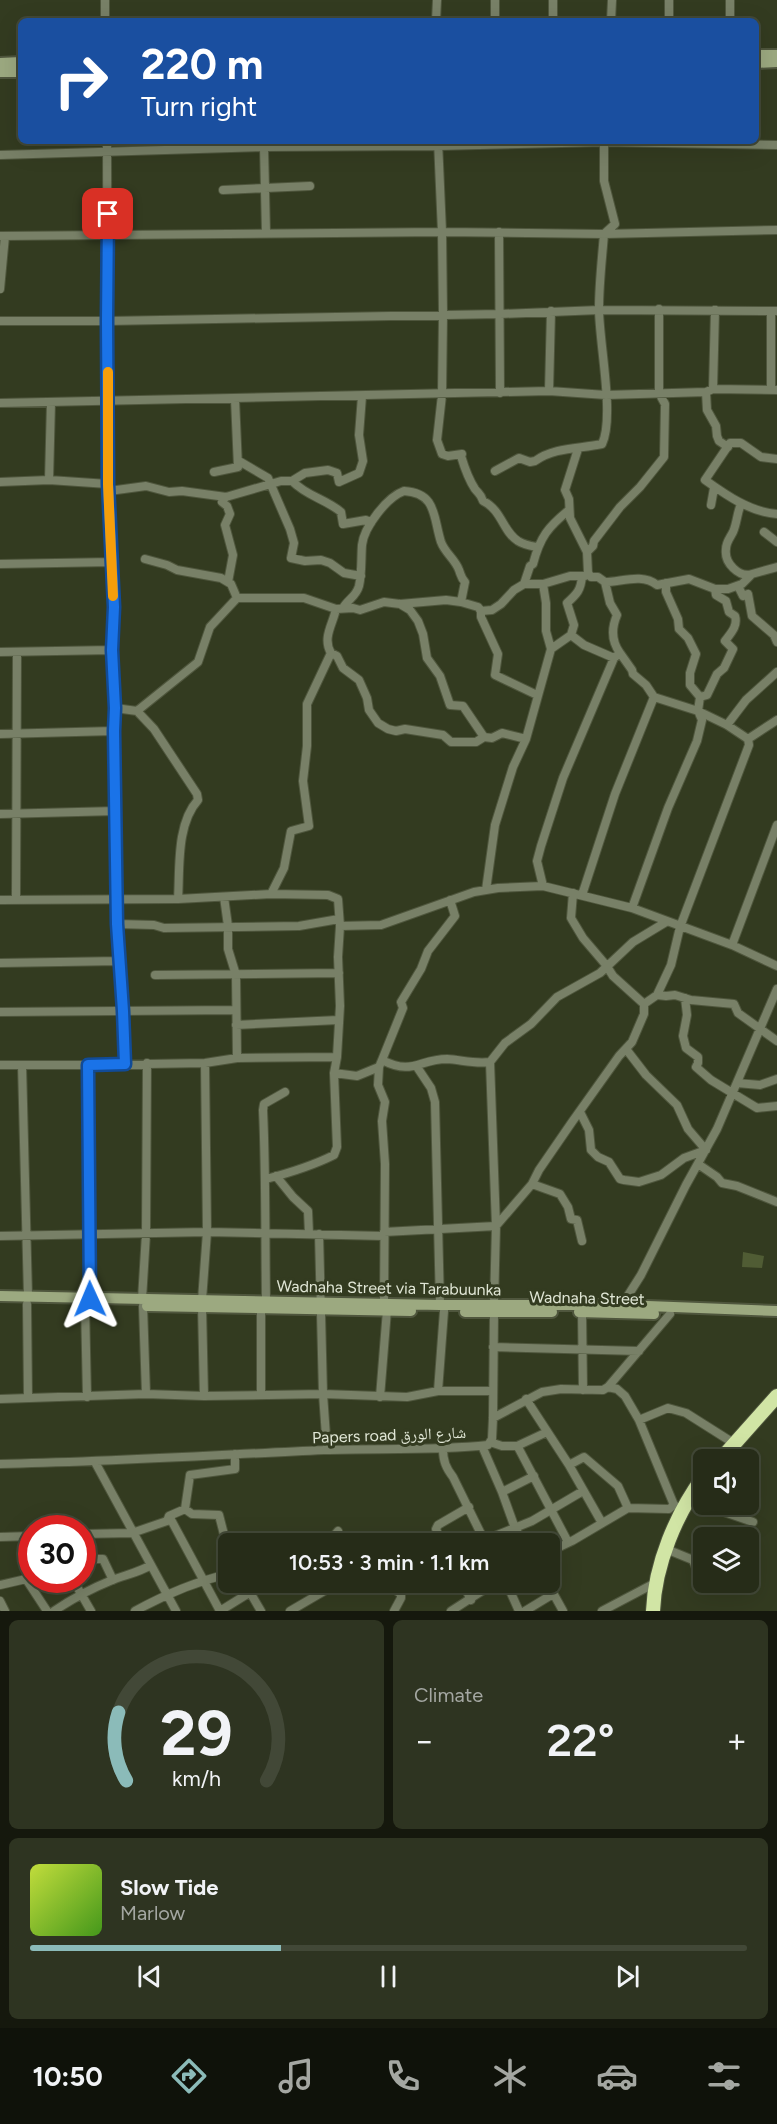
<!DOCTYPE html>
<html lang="en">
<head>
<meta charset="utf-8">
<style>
	body { margin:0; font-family:Figtree,"Noto Naskh Arabic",sans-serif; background:#2e3421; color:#f1f3f6; height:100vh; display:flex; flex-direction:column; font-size:22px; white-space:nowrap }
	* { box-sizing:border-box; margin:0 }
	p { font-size:20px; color:#a4a7a2 }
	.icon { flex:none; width:33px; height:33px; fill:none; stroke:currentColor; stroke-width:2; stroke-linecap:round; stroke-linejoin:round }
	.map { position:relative; height:1611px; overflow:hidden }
	.side { display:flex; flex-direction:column; gap:9px; padding:9px; background:#15180d; flex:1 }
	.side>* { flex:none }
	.hud { position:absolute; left:18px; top:18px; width:741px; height:126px; border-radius:9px; box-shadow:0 6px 24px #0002,0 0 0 2px #424837; background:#1a4fa0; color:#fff; overflow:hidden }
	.fabs { position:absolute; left:693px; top:1449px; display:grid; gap:12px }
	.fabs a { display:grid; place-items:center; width:66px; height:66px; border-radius:9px; background:#262c18; box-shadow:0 6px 24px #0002,0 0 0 2px #424837; font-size:30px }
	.speed { position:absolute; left:18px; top:1515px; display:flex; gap:12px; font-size:30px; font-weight:700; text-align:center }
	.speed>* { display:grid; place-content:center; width:78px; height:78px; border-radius:50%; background:#262c18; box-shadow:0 6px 24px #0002,0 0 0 2px #424837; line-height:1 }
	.speed .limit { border:9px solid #d22; background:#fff; color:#111 }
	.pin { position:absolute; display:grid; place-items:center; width:51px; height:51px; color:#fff; margin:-26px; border-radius:12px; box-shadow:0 3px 9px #0006 }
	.me { position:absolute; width:66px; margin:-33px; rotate:359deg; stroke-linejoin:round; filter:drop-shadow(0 0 4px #0008) }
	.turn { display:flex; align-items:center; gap:21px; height:126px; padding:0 24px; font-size:27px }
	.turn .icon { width:78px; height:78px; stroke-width:2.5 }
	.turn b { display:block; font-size:42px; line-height:51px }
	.big { font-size:45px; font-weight:600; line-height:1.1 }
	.side .widget { flex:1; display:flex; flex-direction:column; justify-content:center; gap:9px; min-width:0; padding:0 21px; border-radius:9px; background:#2e3421 }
	.side .dial { align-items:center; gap:0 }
	.dial svg { height:156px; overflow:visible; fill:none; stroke:#424837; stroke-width:7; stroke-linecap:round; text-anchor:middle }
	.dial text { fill:#f1f3f6; stroke:none }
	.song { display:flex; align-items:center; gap:18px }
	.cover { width:72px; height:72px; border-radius:9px; background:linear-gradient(135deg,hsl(70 70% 55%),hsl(100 70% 35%)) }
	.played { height:6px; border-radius:3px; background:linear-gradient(90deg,#8bbbb9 35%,#424837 35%) }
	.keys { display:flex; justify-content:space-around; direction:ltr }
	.heat { display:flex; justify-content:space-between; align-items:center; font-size:33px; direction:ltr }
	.side .tiles { flex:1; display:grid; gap:9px; grid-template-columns:1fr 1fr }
	.widget:last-child { grid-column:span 2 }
	.trip { position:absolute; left:218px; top:1533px; width:342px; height:60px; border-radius:9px; background:#262c18; box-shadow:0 6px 24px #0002,0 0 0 2px #424837; font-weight:600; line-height:60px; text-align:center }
	.tab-bar { display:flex; height:96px; justify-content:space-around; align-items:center; background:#0f120a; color:#a4a7a2 }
	.tab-bar .icon { width:42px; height:42px }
	.tab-bar .on { color:#8bbbb9 }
	.tab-bar b { font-size:27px; color:#f1f3f6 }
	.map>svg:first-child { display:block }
</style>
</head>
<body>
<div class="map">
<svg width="777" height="1611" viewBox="0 0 777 1611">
	<rect width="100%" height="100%" fill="#333b20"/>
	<path fill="#505c34" d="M743,1252L764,1256L762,1268L742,1267Z"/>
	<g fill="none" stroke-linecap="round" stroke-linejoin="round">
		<defs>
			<path id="street" d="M553,0V21
				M730,0V21
				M105,21V0
				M436,21L437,0
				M495,21V0
				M611,21L612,0
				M669,21V0
				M107,141L108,484L114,607L112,650L115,708L113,731L117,924L123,1011L125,1064
				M438,141L442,232L443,314L442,395L437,440L442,454L448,456L462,454L461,456C464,466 469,480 475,489C479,494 481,494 483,501C502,510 503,532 518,541C524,545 531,546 537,547
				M264,147L266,233
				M0,155L264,147L438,146L604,142L777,145
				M223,190L310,186
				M499,232L500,393
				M0,236L442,232L604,234L777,230
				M0,289L5,236
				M0,321H107L500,314L599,310L777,311
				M713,389L715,310
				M771,390V312
				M549,391L551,311
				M706,392L707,410L716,426L717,436L719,441L728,447
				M0,403L549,391L606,395L706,392L713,389L777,390
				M578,449L565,490L569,499L570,518L587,552
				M777,459L761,457L741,443H730L705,480C726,495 750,512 777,514
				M239,461L268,478L290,529L294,543L291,558L305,561L321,560L330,563L344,573L361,576
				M495,471L519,458L530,462L535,461C555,447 579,449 602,444C615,417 599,342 599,309C599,284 602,259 604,234L615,224L604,181V141
				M214,472L238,467L235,399
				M49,480L51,402
				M292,481C308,497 324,498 341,512L343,524L366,520L371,523
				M0,482L49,480L108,484
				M109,491L146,486L169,492L182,491L226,497L281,481H292L305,473L328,470L337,473L339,482L359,473L363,461L359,435L362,396
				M226,497L222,502L227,506L230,514L225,525L233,555L228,582
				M741,504C737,513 737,523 733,532C730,538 726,542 726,549C724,563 739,578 752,574
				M711,505L714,488
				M764,532L777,542
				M145,559L167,565L177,570L221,578L231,584L237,598
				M0,564L112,562
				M588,573L587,552L593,546L594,541L620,507L640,487L664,457L665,404L659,393V309
				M605,582L610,603L617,615C611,629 612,642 620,653
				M524,584L530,566L533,564C540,537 548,527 569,510
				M738,586L743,596L748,594L752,616L774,635L777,642
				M237,598H304L336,609L353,608L360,610L384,602L400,604L446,600L461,602L478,607L481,611L492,610L501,604L514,590L524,584H543L570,576H585L588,573L591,577H598L605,582C621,582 642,573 657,585L689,579L715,589H728L742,584L752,574L777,567
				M400,604L410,610L418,621L423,634L427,658L440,676L450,705L463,706L484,737L492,738L502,733L526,739
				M343,608C348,599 356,597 359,586C362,573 361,558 362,545C364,527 387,497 404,491C437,493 433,517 441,542C445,553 455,559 459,570C461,575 461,578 465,582L461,602
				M481,611V617L498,654L495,675L537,695
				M551,649L571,635
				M0,652L112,650
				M331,653L337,656L343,668L359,680L367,698L369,710L378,723L388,729L396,731L405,729L443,735L451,742H476L484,737
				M700,697L707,695L717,674L724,668L733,649L725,641C731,633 738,626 735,616L729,612L726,601L716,595L715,589
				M115,708L137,711L198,662L210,627L237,598
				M137,711L154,729L197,794L198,800C176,824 180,869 178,899
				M727,725L746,700L777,672
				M0,734L113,731
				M748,739L777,720
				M0,814L116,811
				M543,886L537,861L541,846L563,778L614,658
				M486,890L495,825L513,767L526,739L551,649L546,631V603L543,584
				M573,893L571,918L583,938L606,965L613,976L644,1004
				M271,894L284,868L291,831L309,826L303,781L307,746V704L331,653C322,638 333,624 336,609
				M582,895L615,794L654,697
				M224,897L228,926V949L236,975L237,1058
				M16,899L17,652
				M0,900L178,899L271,894L328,895L338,899L340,926L338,957L340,1006L337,1057L334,1073L337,1147L334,1155C312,1166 289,1173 266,1179
				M632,908L668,808L697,741L702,720L698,711L700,697L690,685V673L696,654L688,638L679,629L678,619L666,592V583
				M117,924L154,925L164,928L299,926L339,919
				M340,926L381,925L474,892L498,888L543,886L632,908L732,945L777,966
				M732,945L777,825
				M0,963L119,961
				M155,975L339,973
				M657,995L666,996L675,995L691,1000L734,1004L738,1013L777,1041
				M685,998L687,1015L683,1036L686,1048L698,1057V1063L696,1067L711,1080L757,1108L777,1106
				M0,1012L235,1010
				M236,1025L338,1020
				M382,1060L403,1008L401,1002L421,969L428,951L455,916L450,900
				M490,1062L496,1226L494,1305
				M0,1065H88L205,1063L237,1058L337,1057
				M22,1065L28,1296
				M88,1065L90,1299
				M379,1067L378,1085L385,1102L382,1121L385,1164L384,1303
				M417,1067L431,1088L435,1102L440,1305
				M334,1073L357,1076L379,1067L382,1060C413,1076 419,1059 447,1059C462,1060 474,1064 490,1062L505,1043L531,1024L557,997L600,973L633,942L666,922
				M737,1083L760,1085L777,1079
				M580,1112L589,1130L591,1150L598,1157L609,1162L620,1179L624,1180L639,1182L661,1175L684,1158L706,1150L688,1129L677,1105L646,1075L626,1049
				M698,1164L717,1177L722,1183L737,1186L777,1202
				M276,1176L293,1197L308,1211L309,1234
				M532,1184L560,1194L568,1207L571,1219L577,1220L582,1241
				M384,1232L496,1226L532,1184L539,1170L572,1122L619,1056L632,1042L644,1014V1004L657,995L671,965L680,927L749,745L748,739L727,725L698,711L654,697L646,685L633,674L632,670L620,653L614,658L584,645L571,635L574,625L567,603C577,594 581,590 582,576
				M319,1234L323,1394L327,1450
				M0,1236L207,1232L384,1236
				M142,1299L146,1234L147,1063
				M202,1300L207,1232L205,1063
				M266,1300C265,1237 266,1174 263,1110L264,1104L285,1092
				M27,1304L28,1398
				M85,1304L87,1397
				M622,1305L641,1275L686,1185L717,1129L777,989
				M143,1306L146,1394
				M202,1307L204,1396
				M582,1312L583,1390
				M493,1347L639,1351
				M608,1387L670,1314
				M438,1391L444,1311
				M261,1394V1309
				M380,1397L387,1310
				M0,1399L146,1394L204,1396L323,1394L407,1397L438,1391H493
				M526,1399L569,1465L602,1523
				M493,1418L542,1392L561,1389L603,1390L608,1387L617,1389L625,1396L639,1420L674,1505
				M639,1420L668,1408L686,1413L735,1444
				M490,1442L502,1446H517L519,1449L568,1542
				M482,1446L502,1492L515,1528L525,1544
				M517,1446L547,1432
				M443,1449C443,1461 446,1468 453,1477L486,1544
				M95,1462L176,1611
				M0,1464C108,1462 216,1455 324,1450C378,1448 433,1451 488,1445L492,1439L493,1418L494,1312
				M569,1465L584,1457L618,1486L628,1508
				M502,1492L534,1476
				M718,1504V1508L724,1512L753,1522
				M185,1509L190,1475L235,1469V1454
				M169,1516L220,1611
				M82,1534L132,1533L167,1521L169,1516L185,1509L192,1514L219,1515L228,1550
				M0,1537L32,1536
				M485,1540L532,1521L583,1491
				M327,1544L338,1531
				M442,1544L436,1529L438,1525L469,1507
				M666,1549L693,1560L698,1573
				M549,1552L572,1541L628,1508L669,1509L674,1505L678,1507
				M82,1565L96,1559H103L113,1580
				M73,1580L91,1611
				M244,1582L261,1611
				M384,1582L401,1594V1598L394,1611
				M462,1582L471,1600
				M506,1582L519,1611
				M547,1582L563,1611
				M0,1585L26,1579L47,1611
				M0,1601L5,1611
				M54,1611C72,1599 90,1589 110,1581C124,1575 138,1573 151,1565
				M135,1611C166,1594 194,1582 228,1574
				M220,1611L249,1593L273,1582
				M290,1611L326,1590L330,1582
				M451,1611L496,1582
				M525,1611L553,1594
				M602,1611L657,1582"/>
			<path id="secondary" d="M756,55H777
				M0,63L21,62
				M756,63L777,62
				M0,72H21
				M0,1296L440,1305H622L777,1311
				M147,1306L411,1311
				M465,1312H552
				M579,1312L654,1314"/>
			<path id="highway" d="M720,1460L777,1396
				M653,1611C655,1564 676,1514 704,1476"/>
		</defs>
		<use href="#street" stroke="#4f563d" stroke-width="10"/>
		<use href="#secondary" stroke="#4f563d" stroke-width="14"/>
		<use href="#highway" stroke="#4f563d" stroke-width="16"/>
		<use href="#street" stroke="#788067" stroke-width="8"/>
		<use href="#secondary" stroke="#9ca980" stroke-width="10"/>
		<use href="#highway" stroke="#d1e5a5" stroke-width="14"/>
	</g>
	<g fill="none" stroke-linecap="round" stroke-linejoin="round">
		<defs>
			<path id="route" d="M90,1299L88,1065L125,1064L123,1011L117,924L114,731L115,708L112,650L114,607L108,484L107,321L108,214"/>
		</defs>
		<use href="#route" stroke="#114b97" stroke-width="15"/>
		<use href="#route" stroke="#1a73e8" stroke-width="10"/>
		<path stroke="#f59e0b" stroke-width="10" d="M108,372V484L113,596"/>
	</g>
	<g text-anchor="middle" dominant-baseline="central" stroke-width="6" stroke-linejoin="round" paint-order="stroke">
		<g font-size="16" fill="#e0e6d5" stroke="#333b20">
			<text transform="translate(389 1288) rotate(1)">Wadnaha Street via Tarabuunka</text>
			<text transform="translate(587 1298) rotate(1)">Wadnaha Street</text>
			<text transform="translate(389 1435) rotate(-2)">Papers road شارع الورق</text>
		</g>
	</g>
</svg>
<div class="fabs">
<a><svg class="icon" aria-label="sound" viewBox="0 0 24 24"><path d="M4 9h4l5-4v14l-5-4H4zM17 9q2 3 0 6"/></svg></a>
<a><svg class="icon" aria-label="layers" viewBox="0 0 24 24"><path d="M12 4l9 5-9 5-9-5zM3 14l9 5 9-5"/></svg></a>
</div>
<div class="speed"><div class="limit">30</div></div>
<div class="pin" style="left:108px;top:214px;background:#d93025"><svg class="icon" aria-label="arrive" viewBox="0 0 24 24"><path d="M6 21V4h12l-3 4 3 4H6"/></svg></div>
<svg class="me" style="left:90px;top:1299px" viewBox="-20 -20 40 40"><path d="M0-17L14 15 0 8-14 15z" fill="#1a73e8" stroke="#fff" stroke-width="4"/></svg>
<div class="trip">10:53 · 3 min · 1.1 km</div>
<div class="hud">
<div class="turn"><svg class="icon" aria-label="right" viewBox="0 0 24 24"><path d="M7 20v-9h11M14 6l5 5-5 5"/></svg><div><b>220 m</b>Turn right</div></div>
</div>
</div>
<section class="side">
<div class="tiles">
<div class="widget dial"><svg viewBox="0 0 100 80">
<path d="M14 69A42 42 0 1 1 86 69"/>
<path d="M14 69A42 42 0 0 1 10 34" stroke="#8bbbb9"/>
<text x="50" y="56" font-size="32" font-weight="700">29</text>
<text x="50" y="72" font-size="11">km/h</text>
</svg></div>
<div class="widget"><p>Climate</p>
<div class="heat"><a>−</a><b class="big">22°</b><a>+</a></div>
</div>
<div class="widget">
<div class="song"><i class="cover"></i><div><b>Slow Tide</b><p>Marlow</p></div></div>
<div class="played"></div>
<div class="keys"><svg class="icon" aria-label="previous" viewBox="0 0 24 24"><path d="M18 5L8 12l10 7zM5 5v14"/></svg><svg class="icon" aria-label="pause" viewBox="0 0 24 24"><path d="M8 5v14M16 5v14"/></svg><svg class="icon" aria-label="next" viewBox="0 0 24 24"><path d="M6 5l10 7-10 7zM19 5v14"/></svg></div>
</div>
</div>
</section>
<nav class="tab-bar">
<b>10:50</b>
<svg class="icon on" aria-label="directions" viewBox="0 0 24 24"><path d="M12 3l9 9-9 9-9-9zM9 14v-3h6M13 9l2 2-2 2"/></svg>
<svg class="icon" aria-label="music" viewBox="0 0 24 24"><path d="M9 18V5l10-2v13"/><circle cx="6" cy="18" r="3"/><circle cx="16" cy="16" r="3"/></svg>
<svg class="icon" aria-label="phone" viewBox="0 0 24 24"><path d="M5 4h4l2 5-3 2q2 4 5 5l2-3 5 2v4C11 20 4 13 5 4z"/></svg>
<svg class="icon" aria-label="climate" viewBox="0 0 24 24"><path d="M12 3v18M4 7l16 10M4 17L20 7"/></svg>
<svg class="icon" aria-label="car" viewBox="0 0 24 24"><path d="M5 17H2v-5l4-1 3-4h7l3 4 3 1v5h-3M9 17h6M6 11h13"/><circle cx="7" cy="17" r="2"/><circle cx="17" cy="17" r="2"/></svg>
<svg class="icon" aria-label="filters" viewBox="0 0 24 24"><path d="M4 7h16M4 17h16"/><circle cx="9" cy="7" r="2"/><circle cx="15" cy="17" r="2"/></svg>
</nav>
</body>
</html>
